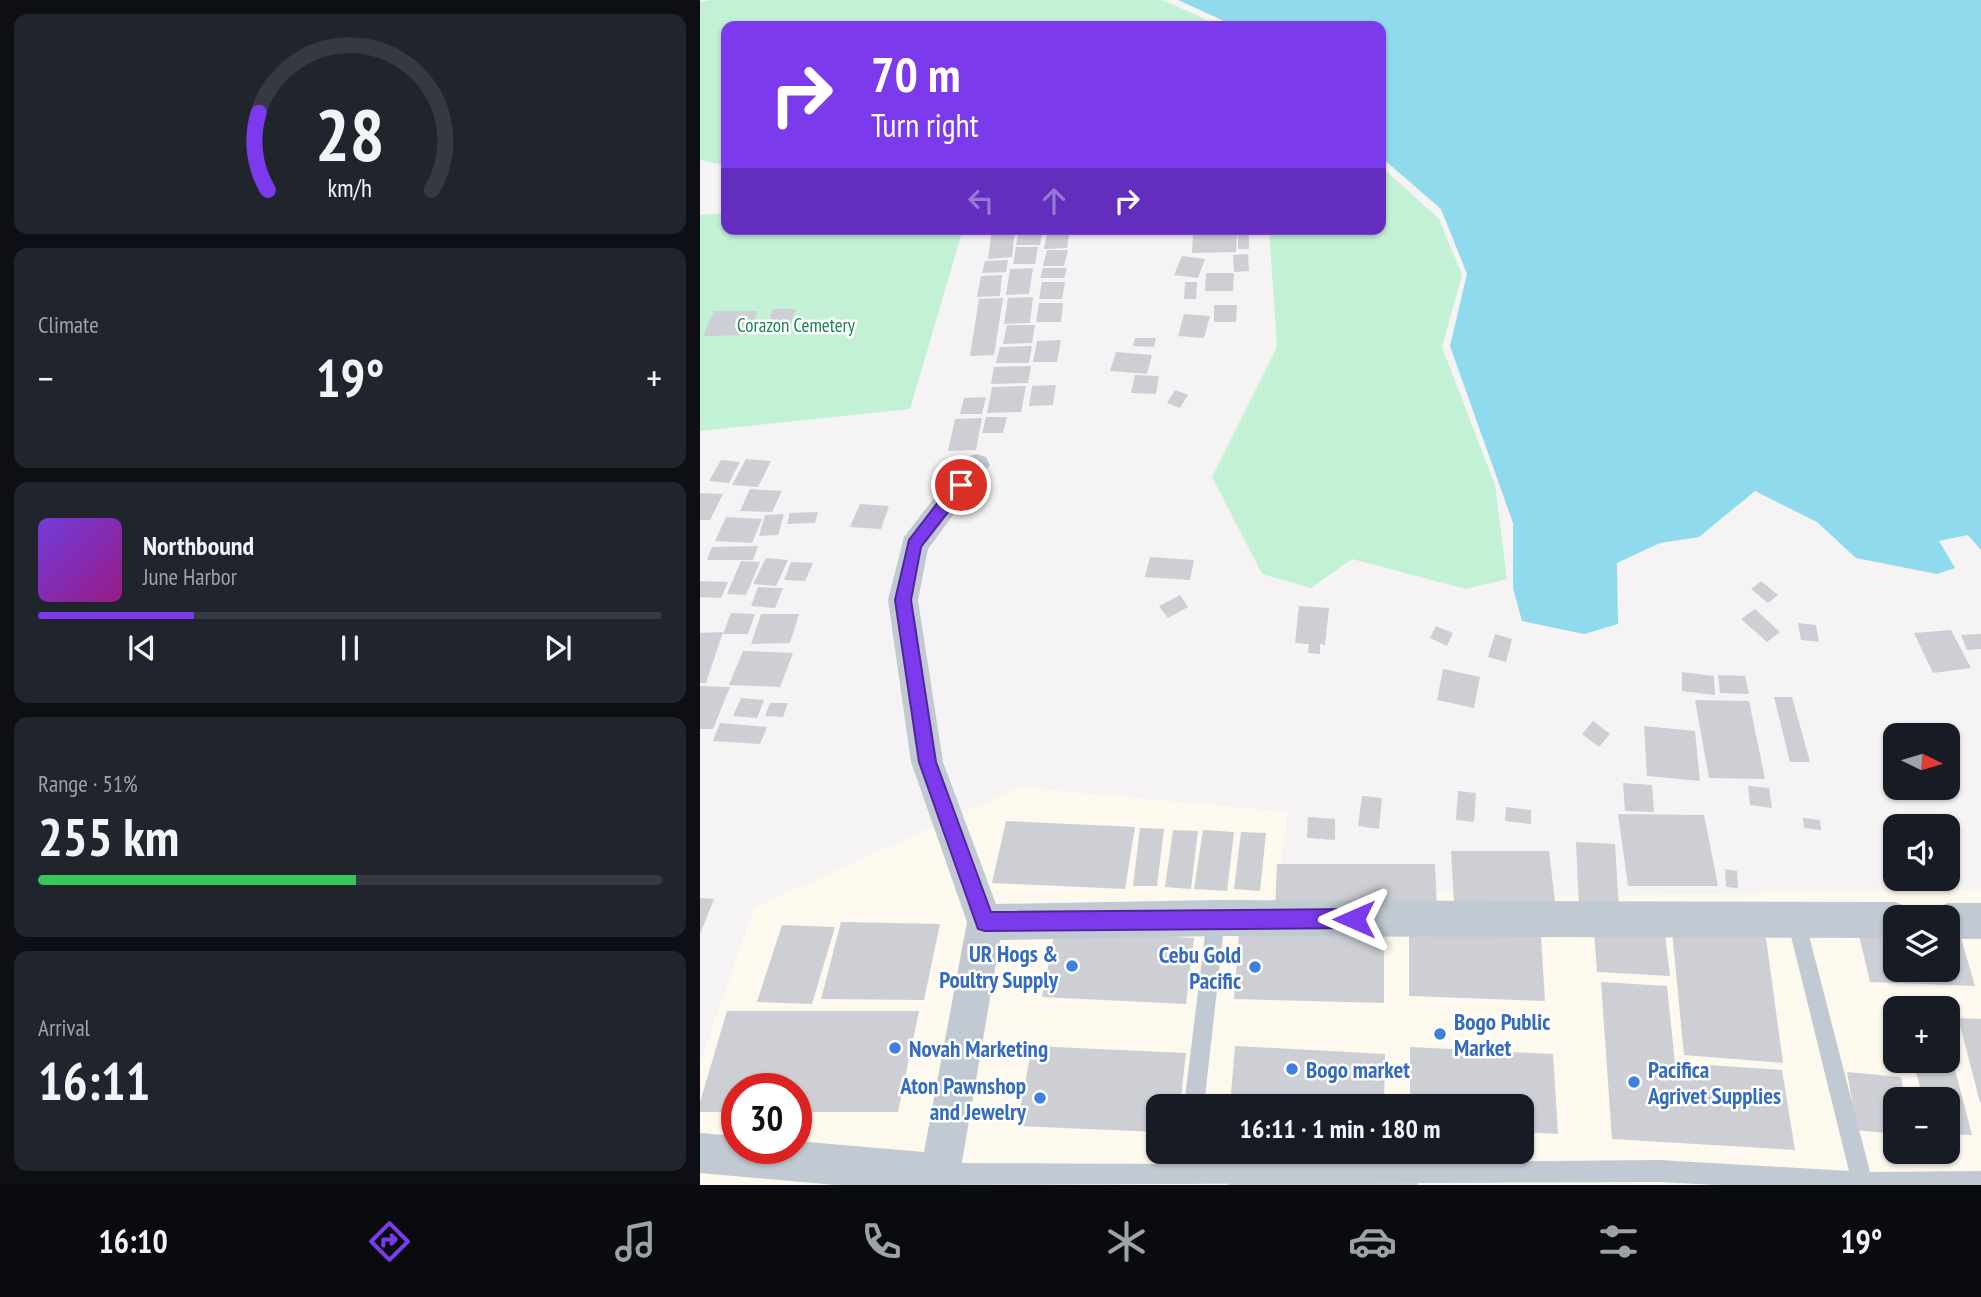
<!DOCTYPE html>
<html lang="en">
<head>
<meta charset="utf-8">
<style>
	body { margin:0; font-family:"PT Sans Narrow",sans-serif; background:#20242c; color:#f1f3f6; height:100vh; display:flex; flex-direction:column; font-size:26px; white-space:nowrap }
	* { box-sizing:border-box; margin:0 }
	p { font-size:23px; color:#9ea1a6 }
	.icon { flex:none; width:38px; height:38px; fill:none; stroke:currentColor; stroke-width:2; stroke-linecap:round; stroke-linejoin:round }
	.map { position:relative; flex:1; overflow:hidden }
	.drawer { display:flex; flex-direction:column; gap:14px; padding:14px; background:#0d0f14; width:700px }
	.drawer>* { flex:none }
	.guide { position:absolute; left:21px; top:21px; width:665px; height:214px; border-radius:14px; box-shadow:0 2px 5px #0004; background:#7c3aed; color:#fff; overflow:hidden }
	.needle { width:46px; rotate:95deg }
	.tools { position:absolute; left:1183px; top:723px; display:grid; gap:14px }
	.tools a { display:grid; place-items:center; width:77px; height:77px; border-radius:14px; background:#171b24; box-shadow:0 2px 5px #0004; font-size:35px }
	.speed { position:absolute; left:21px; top:1073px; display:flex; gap:14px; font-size:35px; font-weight:700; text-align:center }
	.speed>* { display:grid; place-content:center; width:91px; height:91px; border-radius:50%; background:#171b24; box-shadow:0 2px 5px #0004; line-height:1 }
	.speed .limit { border:10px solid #d22; background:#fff; color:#111 }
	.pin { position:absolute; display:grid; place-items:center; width:60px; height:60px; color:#fff; margin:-30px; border:4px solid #fff; border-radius:50%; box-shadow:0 2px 7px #0007 }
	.me { position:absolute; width:77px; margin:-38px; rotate:270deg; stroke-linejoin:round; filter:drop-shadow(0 0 5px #0008) }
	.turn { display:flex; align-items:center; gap:24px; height:147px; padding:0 35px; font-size:32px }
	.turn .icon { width:91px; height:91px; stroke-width:2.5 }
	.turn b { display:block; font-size:49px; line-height:60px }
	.lanes { display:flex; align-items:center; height:66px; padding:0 35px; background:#0003; justify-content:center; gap:35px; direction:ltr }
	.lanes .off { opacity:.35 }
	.big { font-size:52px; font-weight:700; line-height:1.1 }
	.drawer .widget { flex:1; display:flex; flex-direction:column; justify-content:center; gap:10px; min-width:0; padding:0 24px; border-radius:14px; background:#20242c }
	.drawer .dial { align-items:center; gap:0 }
	.dial svg { height:182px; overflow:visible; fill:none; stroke:#363941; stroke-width:7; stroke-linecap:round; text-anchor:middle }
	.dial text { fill:#f1f3f6; stroke:none }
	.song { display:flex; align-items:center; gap:21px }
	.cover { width:84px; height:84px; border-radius:10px; background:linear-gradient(135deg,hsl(260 70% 55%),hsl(310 70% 35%)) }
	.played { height:7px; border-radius:4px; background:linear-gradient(90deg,#7c3aed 25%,#363941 25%) }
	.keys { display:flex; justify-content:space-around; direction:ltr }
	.heat { display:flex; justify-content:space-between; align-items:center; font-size:38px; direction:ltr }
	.charge { height:10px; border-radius:5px; background:linear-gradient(90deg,#34c759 51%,#363941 0) }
	.trip { position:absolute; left:446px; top:1094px; width:388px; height:70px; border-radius:14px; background:#171b24; box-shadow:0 2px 5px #0004; font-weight:700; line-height:70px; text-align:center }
	.menu { display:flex; height:112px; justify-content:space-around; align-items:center; background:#090b0e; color:#9ea1a6 }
	.menu .icon { width:49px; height:49px }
	.menu .current { color:#7c3aed }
	.menu b { font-size:32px; color:#f1f3f6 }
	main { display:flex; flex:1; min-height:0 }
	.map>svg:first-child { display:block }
</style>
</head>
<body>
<main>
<section class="drawer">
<div class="widget dial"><svg viewBox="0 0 100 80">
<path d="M14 69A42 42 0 1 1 86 69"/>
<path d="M14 69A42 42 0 0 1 10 35" stroke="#7c3aed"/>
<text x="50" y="56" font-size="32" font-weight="700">28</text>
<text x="50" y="72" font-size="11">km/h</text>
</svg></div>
<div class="widget"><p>Climate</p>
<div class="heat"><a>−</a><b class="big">19°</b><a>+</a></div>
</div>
<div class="widget">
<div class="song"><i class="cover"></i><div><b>Northbound</b><p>June Harbor</p></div></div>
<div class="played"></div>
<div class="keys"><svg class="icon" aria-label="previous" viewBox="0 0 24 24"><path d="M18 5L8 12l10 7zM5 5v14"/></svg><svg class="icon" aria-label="pause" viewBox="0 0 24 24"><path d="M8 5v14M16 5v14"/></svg><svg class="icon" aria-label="next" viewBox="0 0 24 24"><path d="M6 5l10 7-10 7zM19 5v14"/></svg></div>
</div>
<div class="widget"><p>Range · 51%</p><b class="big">255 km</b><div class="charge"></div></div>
<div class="widget"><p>Arrival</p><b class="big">16:11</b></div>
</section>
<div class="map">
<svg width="1281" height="1185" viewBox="0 0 1281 1185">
	<rect width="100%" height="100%" fill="#f5f3f3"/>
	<path fill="#fdf9ef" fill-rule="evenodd" d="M320,787L587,812L579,887L869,896L1281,889V1185H0V1062L54,908ZM1195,917H1248V970H1195ZM1195,1008H1248V1060H1195ZM37,1088H96V1148H37ZM1195,1099H1248V1152H1195ZM458,1106H822V1152H458Z"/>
	<path fill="#c3f1d5" d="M12,0H462L521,26H26V165L0,160V2Z
		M681,166L739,219L762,275L742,347L795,485L807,579L766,589L652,559L611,588L562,574L512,477L577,347L569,229H681Z
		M26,213V229H263L210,409L0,431V215Z"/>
	<path fill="#90daee" d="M478,0H1281V550L1268,535L1239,541L1255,568L1237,574L1156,558L1117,522L1055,491L999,537L960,543L917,563L918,624L884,634L822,621L813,588V523L750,346L767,274L741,209L681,157V26H535Z"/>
	<path fill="#cdcfd5" d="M292,229H315L312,257L288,259Z
		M319,229H343L340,245H316Z
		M348,229H370L367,248L344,249Z
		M549,233V249H538V234Z
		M493,234H537L536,252L492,253Z
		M316,247H338L335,264H313Z
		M347,250H368L364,266H343Z
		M548,254L549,271L534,272L533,255Z
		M482,256L505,259L498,278L474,275Z
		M308,260L306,272L282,273L285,261Z
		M333,268L329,294L306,295L310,269Z
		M343,268H367L364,278H340Z
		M506,273H534L533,291H505Z
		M302,275L300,296L277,297L281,276Z
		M342,282H365L362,299H339Z
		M485,282H497L496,299H484Z
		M333,297L330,323L304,324L308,298Z
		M303,298L294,355L270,356L279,299Z
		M339,303H363L361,322H336Z
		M514,305H537L536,322H514Z
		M73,309H96L90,326L67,327Z
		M14,311H58L48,335L3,336Z
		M484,314L510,316L504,338L478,336Z
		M307,325H335L332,343L303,344Z
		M435,338H456L454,347L433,346Z
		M361,340L357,362H333L337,341Z
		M332,346L329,363H296L300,347Z
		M416,352L452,355L447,374L410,371Z
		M331,366L328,383L291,384L294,367Z
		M435,375L459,376L456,394L431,393Z
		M356,385L353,405L329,406L332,386Z
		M326,386L321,412L287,413L292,387Z
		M475,390L488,395L480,408L467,403Z
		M286,397L282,414H260L264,398Z
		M286,417H307L303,433H282Z
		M282,418L276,450L248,451L255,419Z
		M46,459L71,461L58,487L32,485Z
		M21,460L40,462L29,483L9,481Z
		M50,489L82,491L72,512L40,511Z
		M0,493L23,494L10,520H0Z
		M160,504L189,506L181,529L150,527Z
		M118,512L115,523L87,524L90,513Z
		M84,514L78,535L59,536L65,515Z
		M26,517L62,519L52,543L15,541Z
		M58,546L53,560H7L12,547Z
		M450,557L494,560L490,580L445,577Z
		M66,558L88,560L76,586L53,584Z
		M41,561L60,562L46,595L27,594Z
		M91,562L113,563L105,581L84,580Z
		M0,581L28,582L21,598L0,597Z
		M1061,581L1078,595L1068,603L1051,589Z
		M58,587L83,588L75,608L51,606Z
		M480,595L488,607L468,618L459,606Z
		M599,606L629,608L625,645L620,644V654L608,653L609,644L595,643Z
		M1055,609L1080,632L1067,642L1041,619Z
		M31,613L55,614L48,634H23Z
		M61,614H99L90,643L51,644Z
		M1098,623L1116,625L1119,642L1101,640Z
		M736,626L753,633L747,646L730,638Z
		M1251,630L1271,668L1233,673L1214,633Z
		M23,632L6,683H0V633Z
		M795,634L812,639L806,662L788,657Z
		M1281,634V649L1267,650L1261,635Z
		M43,651L93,653L80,687L29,685Z
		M743,669L780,677L774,708L737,700Z
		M982,672L1014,676L1015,695L982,691Z
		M1018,675L1045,676L1049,694L1020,693Z
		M0,686L30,687L13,729H0Z
		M1074,697H1092L1110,762H1090Z
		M41,698L64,700L57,718L33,716Z
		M995,700L1049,701L1065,779L1009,778Z
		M70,703H88L83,717L65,716Z
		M893,721L910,734L899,747L882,734Z
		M20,723L67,727L60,744L13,741Z
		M944,726L995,731L1000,781L947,776Z
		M923,783L952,785L954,812L925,811Z
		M1048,786L1069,788L1072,808L1050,805Z
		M758,791L776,793L774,822L756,820Z
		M662,796L682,798L679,829L658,826Z
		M806,807L831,810V824L805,821Z
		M918,814L1004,815L1018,886H928Z
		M608,817L635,819V840L607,838Z
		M1103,818L1120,820L1121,830L1104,828Z
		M306,821L435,827L425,889L292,883Z
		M440,828L464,829L457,886H433Z
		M473,830L498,831L491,889L465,887Z
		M503,830L534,832L527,891L494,889Z
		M541,832L566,833L560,891L534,889Z
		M876,842L915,844L919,908L879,906Z
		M751,851H849L855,902H754Z
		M577,864H735L737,909H575Z
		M1025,869L1037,871L1038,888L1026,887Z
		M0,898L14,899L0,934Z
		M141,922L240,924L224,1000L121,999Z
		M82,925L135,927L112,1004L57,1002Z
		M355,931L494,938L486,1004L342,997Z
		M894,931L965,934L970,976L897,972Z
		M972,931L1066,938L1083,1063L984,1055Z
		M709,933L841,937L845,1001L709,996Z
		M539,934L684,937V1003L534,999Z
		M1159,935L1195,936V970H1248V938H1261L1275,986L1170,982Z
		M901,982L967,986L975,1063L1082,1070L1095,1150L912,1139Z
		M27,1011H219L198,1112H96V1088H37V1112H0V1102Z
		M1258,1018L1281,1019V1102H1280Z
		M332,1046L486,1053L480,1106H458V1132L317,1126Z
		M535,1046L685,1054L684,1106H530Z
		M710,1047L853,1054L858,1134L822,1132V1106H710Z
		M1249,1047L1272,1135L1248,1134V1099H1223L1213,1060H1248Z
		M1147,1072L1201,1077L1205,1099H1195V1134L1157,1130Z
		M528,1176L718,1177V1185H528Z"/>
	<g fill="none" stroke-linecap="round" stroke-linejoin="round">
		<path fill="#c1cad2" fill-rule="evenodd" d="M516,909L523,911L525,918L504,1106H484L507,918L509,911Z
			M1096,911L1103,913L1105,920L1170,1172L1281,1171V1185H1016L960,1182L241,1185L233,1182L230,1174L233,1166L241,1163L477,1164L479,1152H499L498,1164L960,1160L1149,1171L1087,920L1089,913Z"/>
		<path fill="#c1cad2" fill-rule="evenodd" d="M276,454L286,457L290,465L228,549L218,600L243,762L296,904L516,900L1195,902L1208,907L1212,917H1195V938L516,936L300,940L258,1185H136L0,1173V1133L37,1136V1148H96V1141L224,1152L267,922L211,762L188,600L204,537L266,457Z
			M1248,903H1281V939H1248V917H1232L1235,908Z"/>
	</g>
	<path fill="#7c3aed" stroke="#51269a" stroke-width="2" d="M261,479L268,485L266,489L221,547L211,600L236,762L291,912L654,909L661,912L664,919L661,926L654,928L285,931L278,929L219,762L195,600L209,540L255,480Z"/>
	<g fill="#3f7fe0" stroke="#fff" stroke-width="2.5">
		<circle cx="372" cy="966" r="7"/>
		<circle cx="555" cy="967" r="7"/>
		<circle cx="740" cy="1034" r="7"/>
		<circle cx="195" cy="1048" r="7"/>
		<circle cx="592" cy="1069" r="7"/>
		<circle cx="934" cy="1082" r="7"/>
		<circle cx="340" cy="1098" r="7"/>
	</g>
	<g text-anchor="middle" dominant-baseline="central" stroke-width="5" stroke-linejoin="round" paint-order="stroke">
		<g font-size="19" fill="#17864f" stroke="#fff">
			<text x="96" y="325">Corazon Cemetery</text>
		</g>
		<g font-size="23" font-weight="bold" fill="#366cbe" stroke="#fff" text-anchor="start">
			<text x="358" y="953" text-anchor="end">UR Hogs &amp;<tspan x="358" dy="26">Poultry Supply</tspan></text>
			<text x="541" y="954" text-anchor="end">Cebu Gold<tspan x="541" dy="26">Pacific</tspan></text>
			<text x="754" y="1021">Bogo Public<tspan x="754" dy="26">Market</tspan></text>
			<text x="209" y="1048">Novah Marketing</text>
			<text x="606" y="1069">Bogo market</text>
			<text x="948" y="1069">Pacifica<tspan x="948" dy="26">Agrivet Supplies</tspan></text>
			<text x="326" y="1085" text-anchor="end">Aton Pawnshop<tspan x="326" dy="26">and Jewelry</tspan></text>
		</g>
	</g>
</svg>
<div class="tools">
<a><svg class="needle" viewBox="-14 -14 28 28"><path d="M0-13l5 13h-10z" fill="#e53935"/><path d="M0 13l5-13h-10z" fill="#9ea1a6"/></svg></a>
<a><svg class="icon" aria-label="sound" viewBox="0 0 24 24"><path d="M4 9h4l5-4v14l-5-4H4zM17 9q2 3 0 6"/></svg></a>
<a><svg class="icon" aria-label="layers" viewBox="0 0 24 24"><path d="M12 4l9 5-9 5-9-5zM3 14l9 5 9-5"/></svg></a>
<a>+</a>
<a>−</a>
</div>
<div class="speed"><div class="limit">30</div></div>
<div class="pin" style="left:261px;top:485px;background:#d93025"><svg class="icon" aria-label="arrive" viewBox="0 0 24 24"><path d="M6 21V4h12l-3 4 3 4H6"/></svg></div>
<svg class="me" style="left:654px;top:919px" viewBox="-20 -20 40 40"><path d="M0-17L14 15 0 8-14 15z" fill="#7c3aed" stroke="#fff" stroke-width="4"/></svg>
<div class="trip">16:11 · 1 min · 180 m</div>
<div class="guide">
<div class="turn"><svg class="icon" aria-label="right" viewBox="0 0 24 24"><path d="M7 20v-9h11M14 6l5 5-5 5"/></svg><div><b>70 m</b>Turn right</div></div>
<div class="lanes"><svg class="icon off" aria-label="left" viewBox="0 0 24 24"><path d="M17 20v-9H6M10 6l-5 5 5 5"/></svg><svg class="icon off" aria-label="ahead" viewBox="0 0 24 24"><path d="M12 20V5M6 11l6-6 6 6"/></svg><svg class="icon" aria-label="right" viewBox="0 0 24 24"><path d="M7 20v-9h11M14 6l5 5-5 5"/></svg></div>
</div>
</div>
</main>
<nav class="menu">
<b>16:10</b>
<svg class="icon current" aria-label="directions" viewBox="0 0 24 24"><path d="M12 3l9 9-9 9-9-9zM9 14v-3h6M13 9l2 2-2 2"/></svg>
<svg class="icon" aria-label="music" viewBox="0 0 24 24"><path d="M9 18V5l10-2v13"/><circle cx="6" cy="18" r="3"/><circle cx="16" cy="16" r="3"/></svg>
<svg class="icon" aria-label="phone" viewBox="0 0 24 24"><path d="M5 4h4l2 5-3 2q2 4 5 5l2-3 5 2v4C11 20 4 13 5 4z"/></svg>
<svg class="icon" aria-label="climate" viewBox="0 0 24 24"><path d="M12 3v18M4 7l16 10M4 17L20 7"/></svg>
<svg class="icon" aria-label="car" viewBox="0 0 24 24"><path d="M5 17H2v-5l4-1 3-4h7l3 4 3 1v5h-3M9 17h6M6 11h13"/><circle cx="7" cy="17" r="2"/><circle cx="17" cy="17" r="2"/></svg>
<svg class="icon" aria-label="filters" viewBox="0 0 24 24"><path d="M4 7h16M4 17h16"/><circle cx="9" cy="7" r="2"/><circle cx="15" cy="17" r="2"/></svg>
<b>19°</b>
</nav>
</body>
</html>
